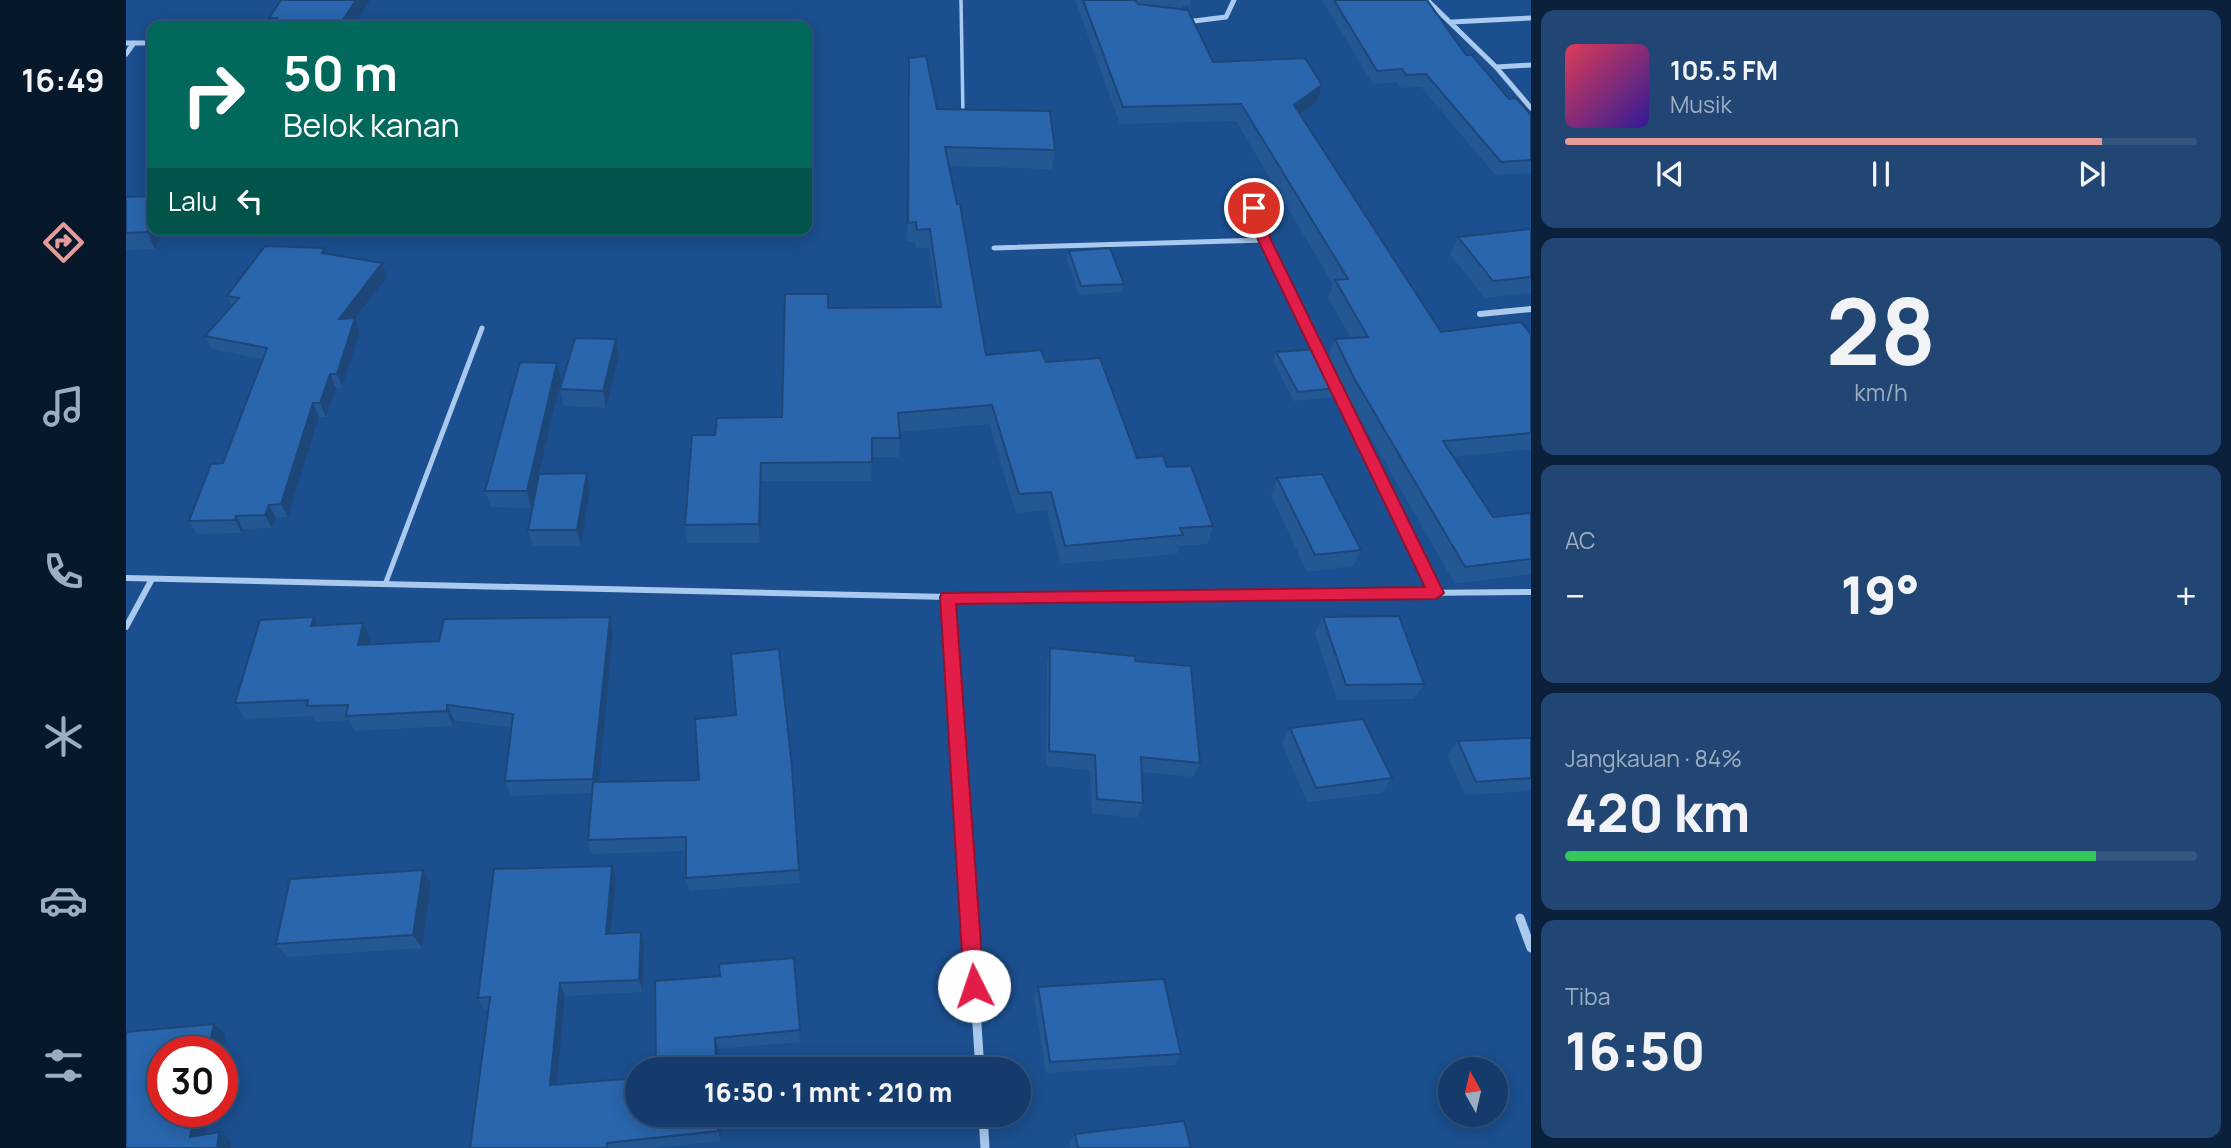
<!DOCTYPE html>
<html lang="id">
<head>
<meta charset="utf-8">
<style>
	body { margin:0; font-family:Manrope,sans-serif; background:#214673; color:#f1f3f6; height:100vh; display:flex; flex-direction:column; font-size:26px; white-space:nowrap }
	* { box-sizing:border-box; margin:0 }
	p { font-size:23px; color:#9dadc1 }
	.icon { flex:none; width:38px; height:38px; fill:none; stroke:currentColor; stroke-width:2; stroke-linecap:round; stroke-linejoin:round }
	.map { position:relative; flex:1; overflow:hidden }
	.details { display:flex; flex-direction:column; gap:10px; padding:10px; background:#0b203b; width:700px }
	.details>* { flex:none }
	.hud { position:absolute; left:21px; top:21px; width:665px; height:214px; border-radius:14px; box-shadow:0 4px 18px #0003,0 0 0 2px #33557e; background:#00695c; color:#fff; overflow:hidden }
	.needle { width:46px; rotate:352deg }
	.fabs { position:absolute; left:1312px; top:1057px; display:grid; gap:14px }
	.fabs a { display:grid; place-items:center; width:70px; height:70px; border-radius:50%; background:#143b6b; box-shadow:0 4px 18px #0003,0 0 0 2px #33557e; font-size:35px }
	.speed { position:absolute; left:21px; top:1036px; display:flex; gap:14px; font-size:35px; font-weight:700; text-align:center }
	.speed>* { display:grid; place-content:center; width:91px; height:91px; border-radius:50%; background:#143b6b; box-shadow:0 4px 18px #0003,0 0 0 2px #33557e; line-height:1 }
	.speed .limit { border:10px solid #d22; background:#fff; color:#111 }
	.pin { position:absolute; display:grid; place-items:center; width:60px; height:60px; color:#fff; margin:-30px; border:4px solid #fff; border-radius:50%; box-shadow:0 2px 7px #0007 }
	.me { position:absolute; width:77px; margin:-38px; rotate:356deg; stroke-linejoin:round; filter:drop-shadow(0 0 5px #0008) }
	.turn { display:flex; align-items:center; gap:24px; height:147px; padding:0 21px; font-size:32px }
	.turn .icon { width:91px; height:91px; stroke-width:2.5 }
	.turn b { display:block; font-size:49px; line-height:60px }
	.then { display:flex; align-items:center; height:66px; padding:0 21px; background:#0003; gap:14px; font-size:26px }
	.big { font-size:52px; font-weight:800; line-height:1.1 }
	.details .widget { flex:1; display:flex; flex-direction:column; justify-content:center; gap:10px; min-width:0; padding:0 24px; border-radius:14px; background:#214673 }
	.details .dial { align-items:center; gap:0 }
	.dial b { font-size:91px; line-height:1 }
	.song { display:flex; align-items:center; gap:21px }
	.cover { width:84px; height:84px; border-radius:10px; background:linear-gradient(135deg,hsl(350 70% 55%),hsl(250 70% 35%)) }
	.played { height:7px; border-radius:4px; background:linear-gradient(90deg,#e69b98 85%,#33557e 85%) }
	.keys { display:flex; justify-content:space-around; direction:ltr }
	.heat { display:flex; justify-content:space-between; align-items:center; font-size:38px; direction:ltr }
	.charge { height:10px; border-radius:5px; background:linear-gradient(90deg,#34c759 84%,#33557e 0) }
	.trip { position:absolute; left:499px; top:1057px; width:406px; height:70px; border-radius:35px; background:#143b6b; box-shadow:0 4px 18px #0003,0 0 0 2px #33557e; font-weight:800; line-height:70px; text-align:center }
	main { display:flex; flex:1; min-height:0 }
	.tab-bar { display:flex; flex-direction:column; width:126px; justify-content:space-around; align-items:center; background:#08182b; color:#9dadc1 }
	.tab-bar .icon { width:49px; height:49px }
	.tab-bar .current { color:#e69b98 }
	.tab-bar b { font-size:32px; color:#f1f3f6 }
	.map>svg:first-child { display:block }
</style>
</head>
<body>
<main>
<nav class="tab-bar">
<b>16:49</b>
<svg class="icon current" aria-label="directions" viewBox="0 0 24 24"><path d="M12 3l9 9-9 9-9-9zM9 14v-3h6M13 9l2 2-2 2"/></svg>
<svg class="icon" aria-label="music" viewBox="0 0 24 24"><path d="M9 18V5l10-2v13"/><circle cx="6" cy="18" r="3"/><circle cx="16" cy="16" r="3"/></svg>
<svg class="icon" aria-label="phone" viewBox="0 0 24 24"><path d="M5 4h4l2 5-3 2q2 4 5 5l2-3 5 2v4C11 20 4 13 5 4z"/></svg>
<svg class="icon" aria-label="climate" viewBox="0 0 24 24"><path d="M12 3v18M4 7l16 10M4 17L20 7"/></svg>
<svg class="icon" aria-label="car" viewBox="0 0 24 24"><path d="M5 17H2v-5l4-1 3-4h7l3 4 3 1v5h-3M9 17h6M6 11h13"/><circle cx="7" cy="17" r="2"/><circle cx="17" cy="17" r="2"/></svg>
<svg class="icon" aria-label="filters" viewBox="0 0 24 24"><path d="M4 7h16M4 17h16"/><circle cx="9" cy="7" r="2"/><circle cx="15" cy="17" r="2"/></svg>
</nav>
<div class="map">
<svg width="1405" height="1148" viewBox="0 0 1405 1148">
	<rect width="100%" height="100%" fill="#1b4f8f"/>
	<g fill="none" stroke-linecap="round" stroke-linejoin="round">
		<path stroke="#a9c9ee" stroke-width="3.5" d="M835,0L837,116"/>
		<path stroke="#a9c9ee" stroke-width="5" d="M260,582L356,328"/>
		<path stroke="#a9c9ee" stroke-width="5" d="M1301,0L1370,67L1405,108
			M1060,22L1100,17L1108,0
			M1326,22L1405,18
			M0,43H26
			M0,54L8,43
			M1370,67L1405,65
			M1128,208L1139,240L1162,289
			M868,248L1139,240"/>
		<path stroke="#a9c9ee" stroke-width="6" d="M1161,287L1194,357
			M1354,314L1405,309
			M1207,383L1310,593
			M0,578L822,597L1405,592
			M822,597L826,663
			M0,627L26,579"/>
		<path stroke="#a9c9ee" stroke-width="9" d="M826,661L854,1069
			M1394,918L1405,948
			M857,1115L859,1148"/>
	</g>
	<path fill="#245895" d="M155,0H244L228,26H145L143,18Z
		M949,0H1065L1064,5L1056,6V9L1087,62L1196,85L1191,102L1174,114L1315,332L1405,334V449L1327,457L1367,517L1405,513V574L1329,584L1221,396L1202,357L1209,339L1225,338L1202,298L1207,284L1110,121L994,124Z
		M1196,0H1301L1340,55L1383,99L1405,115V173L1369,175L1295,87L1275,88L1271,82L1247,84Z
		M783,58L811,109L929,150L926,169L823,166L860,355L920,362L1011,458L1041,467L1087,526L1081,544L1053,546L1051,554L935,564L921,510L890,513L863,424L774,432L773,457H746L745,481H636L634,543H561L559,525L589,435L656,417L702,308L811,307L803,248H790L789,241L781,242Z
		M26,196L29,249L0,250V197Z
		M1405,229V293L1359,298L1324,254L1332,237Z
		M943,251L998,284L996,292L953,295L941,259Z
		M201,254L261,277L229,318L234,332L216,387L210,388L200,417H193L162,517L150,518L146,528L117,529L116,533L71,534L63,521L97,463L137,359L86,349L79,336L106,306L101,296Z
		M490,339L493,356L480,408L438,406L434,389Z
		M1150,352L1212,388L1209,397L1168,401L1147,361Z
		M435,380L405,508L365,507L359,491Z
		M461,473L464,490L455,546H407L402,530Z
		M1151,478L1235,550L1227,566L1181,572L1145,495Z
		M188,617L192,625L237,623L245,639L244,644L313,641L484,617L487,633L473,782L573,780L666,767L674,883L563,891L560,878V851L466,854L462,840L466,793L385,796L379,781L385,728L328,720L327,726L228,731L223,720L190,722L186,716L119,719L109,703Z
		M1197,617L1298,684L1288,699L1211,700L1189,633Z
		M924,648L1009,661L1074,763L1067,777L1016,772L1017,803L1011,818L966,813L964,770L920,766L921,664Z
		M1164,728L1266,778L1256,793L1181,802L1156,743Z
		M1405,738V791L1339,795L1321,755L1332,741Z
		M486,866L490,880L486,933L518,945L517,992L439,996L431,1084L594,1115L595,1141L530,1148H344L362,1009L359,1010L352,998Z
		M305,884L296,948L161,957L150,944Z
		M668,958L674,1042L592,1049V1069H530L594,976Z
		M912,987L1055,1054L1048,1065L920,1073L908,999Z
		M949,1134L1065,1148H944L943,1144Z"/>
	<path fill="#1d4779" d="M230,0H244L228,26H219L217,20Z
		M197,20L199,26H192Z
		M1196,85L1191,102L1163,122L1168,105Z
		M26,219V229H38L29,249L21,232Z
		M256,263L261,277L218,332L213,319Z
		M229,318L234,332L216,387L211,374Z
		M490,339L493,356L480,408L477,391Z
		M431,363L435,380L405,508L401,491Z
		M204,374L210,388L200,417L194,403Z
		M187,403L193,417L162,517L155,504Z
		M635,463L636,481L634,543L633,524Z
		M461,473L464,490L455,546L451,530Z
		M143,505L150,518L146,528L139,515Z
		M110,516L117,529L116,533L109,520Z
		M188,617L196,633L185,626Z
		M484,617L487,633L472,793L467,779Z
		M237,623L245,639L240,660L232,645Z
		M321,705L328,720L327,726L321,711Z
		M486,866L490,880L484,946L480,934Z
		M297,870L305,884L296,948L287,935Z
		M515,932L518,945L517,992L513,980Z
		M434,983L439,996L430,1095L424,1085Z
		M88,1024L100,1035L96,1053V1052H82Z
		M589,1038L592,1049V1069H590Z
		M69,1111H84L77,1146L64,1137Z
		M592,1115H594L595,1141L592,1131Z
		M93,1132L105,1141V1148H91Z"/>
	<path fill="#2a66ad" stroke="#1d4779" stroke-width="2" d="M155,0H230L217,20H197L192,26H145L151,18H143Z
		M957,0H1009L1012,4L1062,10L1087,62L1179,58L1196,85L1168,105L1315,332L1395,322L1405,334V433L1317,441L1367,517L1405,513V559L1339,567L1228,378L1209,339L1242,337L1209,280L1222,279L1115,104L997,107Z
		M1208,0H1301L1340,55H1346L1383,99L1390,98L1405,115V160L1375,162L1300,74L1280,75L1276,69L1251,71Z
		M800,56L811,109L924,111L929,150L819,147L831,204H834L860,355L915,350L920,362L974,358L1011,458L1037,456L1041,467L1065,466L1087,526L1054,528L1057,535L939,546L925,492L893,494L866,405L772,413L774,438H746V462L635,463L633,524L559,525L566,435H589L591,418L656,417L659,294H702V308L815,307L804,229L791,230L790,222L782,223L783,58Z
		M26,196V219L21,232L0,233V197Z
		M1405,229V277L1367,281L1332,237Z
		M139,246L199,248L196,253L256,263L213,319L229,318L211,374H204L194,403H187L155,504L143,505L139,515L110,516L109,520L63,521L85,464L97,463L141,348L79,336L113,298L101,296Z
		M984,248L998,284L955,286L943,251Z
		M449,338L490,339L477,391L434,389Z
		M1193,349L1212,388L1172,392L1150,352Z
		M394,362L431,363L401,491H359Z
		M461,473L451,530H402L413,474Z
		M1196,474L1235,550L1189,555L1151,478Z
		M1273,616L1298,684L1220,685L1197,617Z
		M188,617L185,626L237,623L232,645L313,641L318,619L484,617L467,779L379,781L387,714L321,705V711L220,716L222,705L181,706L182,700L109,703L134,620Z
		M924,648L1009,656V661L1065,666L1074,763L1015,757L1017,803L971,799L969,755L923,751Z
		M653,649L666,767L673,870L560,878V837L462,840L467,782L573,780L569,719L610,715L605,654Z
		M1237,719L1266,778L1190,788L1164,728Z
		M1401,738H1405V778L1350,782L1332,741Z
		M486,866L480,934L515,932L513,980L434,983L424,1085L511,1078V1115H592V1131L481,1143V1148H344L364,997L352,998L368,869Z
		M297,870L287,935L150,944L164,879Z
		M668,958L674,1030L589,1038L590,1069H530L529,981L594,976L593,964Z
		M1038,979L1055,1054L924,1062L912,987Z
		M88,1024L82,1052H37V1111H69L64,1137L93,1132L91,1148H0V1032Z
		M1058,1121L1065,1148H952L949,1134Z"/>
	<path fill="#e11d48" stroke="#92132f" stroke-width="2" d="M1128,204L1134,208L1145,240L1318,593L1310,599L830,604L858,986L855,993L848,996L841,993L838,986L814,597L816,593L1299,587L1132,240L1122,208Z"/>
</svg>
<div class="fabs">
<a><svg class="needle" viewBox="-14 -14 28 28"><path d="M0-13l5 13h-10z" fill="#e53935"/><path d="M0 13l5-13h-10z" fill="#9dadc1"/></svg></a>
</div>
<div class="speed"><div class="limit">30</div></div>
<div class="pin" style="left:1128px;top:208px;background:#d93025"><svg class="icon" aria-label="arrive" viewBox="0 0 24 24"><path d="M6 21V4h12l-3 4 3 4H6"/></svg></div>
<svg class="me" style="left:848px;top:986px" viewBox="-20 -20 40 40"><circle r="19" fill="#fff"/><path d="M0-13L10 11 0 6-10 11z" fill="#e11d48"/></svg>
<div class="trip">16:50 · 1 mnt · 210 m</div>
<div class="hud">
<div class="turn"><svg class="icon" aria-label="right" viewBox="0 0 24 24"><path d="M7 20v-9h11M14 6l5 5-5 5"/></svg><div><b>50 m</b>Belok kanan</div></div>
<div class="then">Lalu<svg class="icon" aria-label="left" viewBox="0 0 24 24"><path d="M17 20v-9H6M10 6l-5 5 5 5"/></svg></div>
</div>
</div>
<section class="details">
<div class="widget">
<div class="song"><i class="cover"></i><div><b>105.5 FM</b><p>Musik</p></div></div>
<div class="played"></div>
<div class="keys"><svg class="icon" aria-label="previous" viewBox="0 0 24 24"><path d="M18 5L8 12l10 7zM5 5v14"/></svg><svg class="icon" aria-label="pause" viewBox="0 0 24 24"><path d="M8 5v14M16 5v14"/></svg><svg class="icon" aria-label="next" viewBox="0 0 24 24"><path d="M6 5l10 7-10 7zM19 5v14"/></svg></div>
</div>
<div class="widget dial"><b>28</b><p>km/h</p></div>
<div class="widget"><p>AC</p>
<div class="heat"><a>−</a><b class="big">19°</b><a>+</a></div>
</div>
<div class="widget"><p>Jangkauan · 84%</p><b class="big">420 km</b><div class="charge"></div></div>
<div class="widget"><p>Tiba</p><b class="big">16:50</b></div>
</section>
</main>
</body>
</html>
